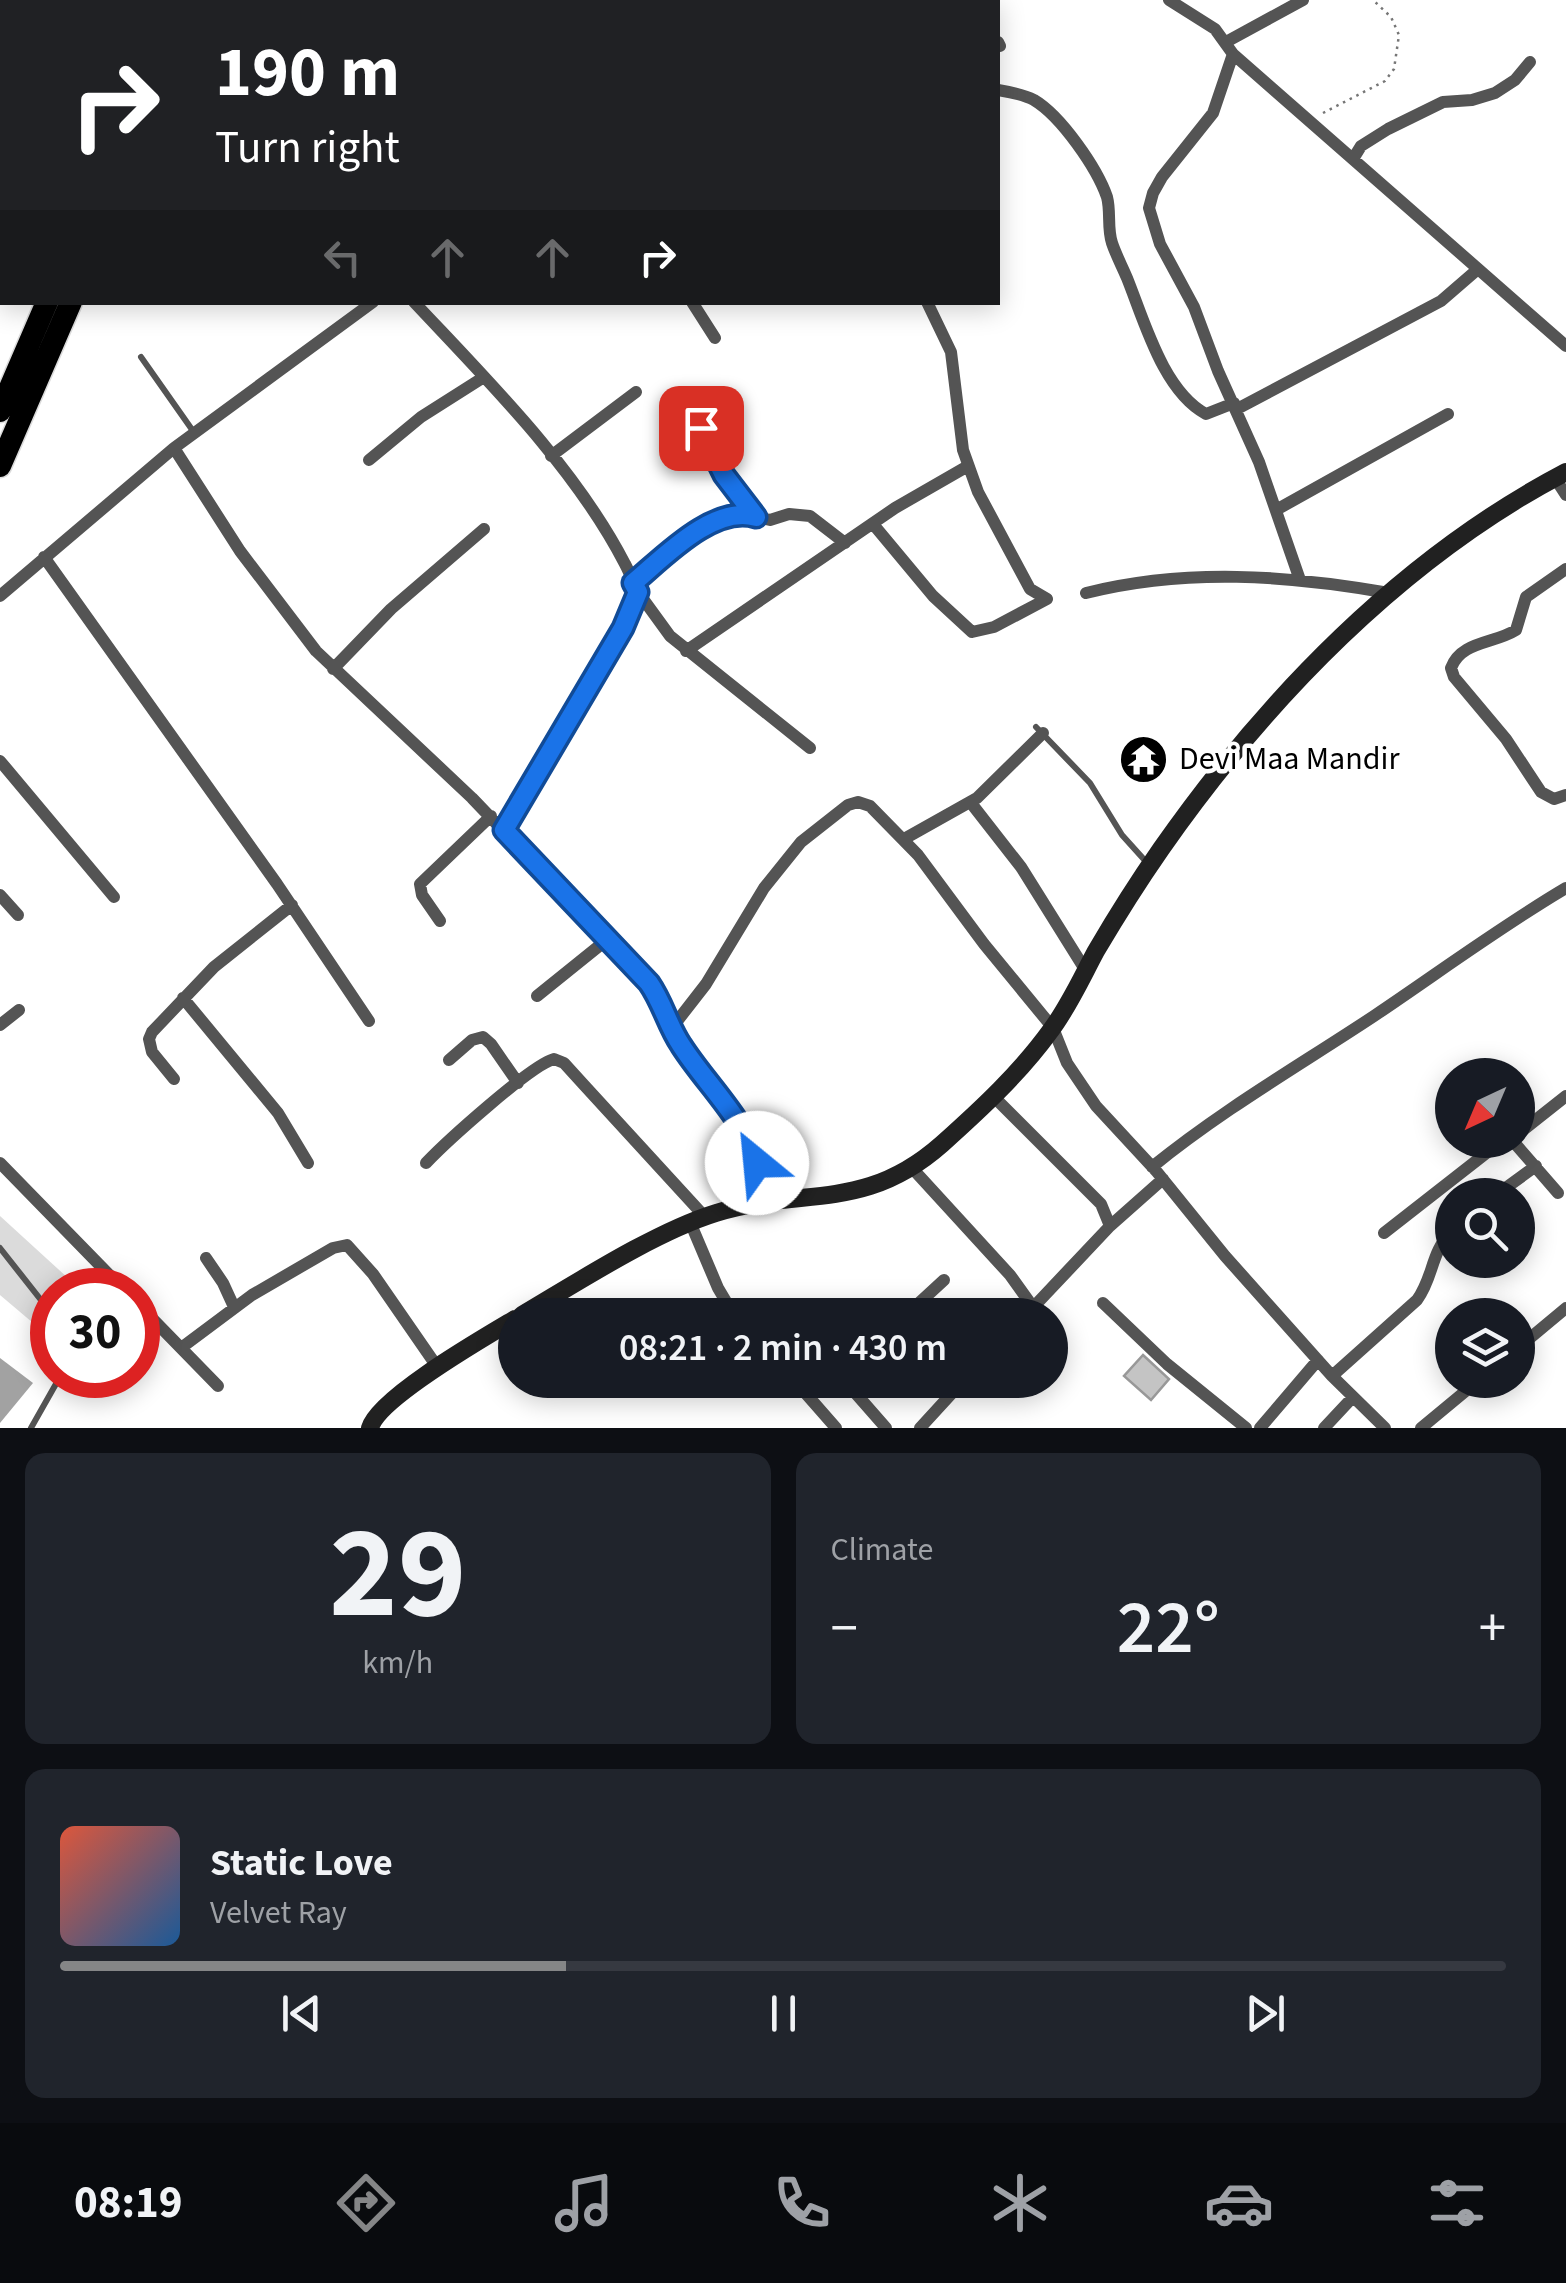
<!DOCTYPE html>
<html lang="en">
<head>
<meta charset="utf-8">
<style>
	body { margin:0; font-family:"Source Sans 3",sans-serif; background:#20242c; color:#f1f3f6; height:100vh; display:flex; flex-direction:column; font-size:38px; white-space:nowrap }
	* { box-sizing:border-box; margin:0 }
	p { font-size:32px; color:#9ea1a6 }
	.icon { flex:none; width:55px; height:55px; fill:none; stroke:currentColor; stroke-width:2; stroke-linecap:round; stroke-linejoin:round }
	.map { position:relative; height:1428px; overflow:hidden }
	.panel { display:flex; flex-direction:column; gap:25px; padding:25px; background:#0d0f14; flex:1 }
	.panel>* { flex:none }
	.guide { position:absolute; left:0px; top:0px; width:1000px; height:305px; box-shadow:0 5px 25px #0003; background:#202124; color:#fff; overflow:hidden }
	.needle { width:65px; rotate:224deg }
	.buttons { position:absolute; left:1435px; top:1058px; display:grid; gap:20px }
	.buttons a { display:grid; place-items:center; width:100px; height:100px; border-radius:50%; background:#171b24; box-shadow:0 5px 25px #0003; font-size:50px }
	.speed { position:absolute; left:30px; top:1268px; display:flex; gap:20px; font-size:50px; font-weight:700; text-align:center }
	.speed>* { display:grid; place-content:center; width:130px; height:130px; border-radius:50%; background:#171b24; box-shadow:0 5px 25px #0003; line-height:1 }
	.speed .limit { border:15px solid #d22; background:#fff; color:#111 }
	.pin { position:absolute; display:grid; place-items:center; width:85px; height:85px; color:#fff; margin:-42px; border-radius:20px; box-shadow:0 5px 15px #0006 }
	.me { position:absolute; width:110px; margin:-55px; rotate:332deg; stroke-linejoin:round; filter:drop-shadow(0 0 8px #0008) }
	.turn { display:flex; align-items:center; gap:35px; height:210px; padding:0 50px; font-size:45px }
	.turn .icon { width:130px; height:130px; stroke-width:2.5 }
	.turn b { display:block; font-size:70px; line-height:85px }
	.lanes { display:flex; align-items:center; height:95px; padding:0 50px; background:#0003; justify-content:center; gap:50px; direction:ltr }
	.lanes .off { opacity:.35 }
	.big { font-size:75px; font-weight:600; line-height:1.1 }
	.panel .tile { flex:1; display:flex; flex-direction:column; justify-content:center; gap:15px; min-width:0; padding:0 35px; border-radius:20px; background:#20242c }
	.panel .dial { align-items:center; gap:0 }
	.dial b { font-size:130px; line-height:1 }
	.song { display:flex; align-items:center; gap:30px }
	.cover { width:120px; height:120px; border-radius:15px; background:linear-gradient(135deg,hsl(10 70% 55%),hsl(210 70% 35%)) }
	.played { height:10px; border-radius:5px; background:linear-gradient(90deg,#858687 35%,#363941 35%) }
	.keys { display:flex; justify-content:space-around; direction:ltr }
	.heat { display:flex; justify-content:space-between; align-items:center; font-size:55px; direction:ltr }
	.panel .tiles { flex:1; display:grid; gap:25px; grid-template-columns:1fr 1fr }
	.tile:last-child { grid-column:span 2 }
	.trip { position:absolute; left:498px; top:1298px; width:570px; height:100px; border-radius:50px; background:#171b24; box-shadow:0 5px 25px #0003; font-weight:600; line-height:100px; text-align:center }
	.tab-bar { display:flex; height:160px; justify-content:space-around; align-items:center; background:#090b0e; color:#9ea1a6 }
	.tab-bar .icon { width:70px; height:70px }
	.tab-bar .current { color:#858687 }
	.tab-bar b { font-size:45px; color:#f1f3f6 }
	.map>svg:first-child { display:block }
</style>
</head>
<body>
<div class="map">
<svg width="1566" height="1428" viewBox="0 0 1566 1428">
	<rect width="100%" height="100%" fill="#fff"/>
	<path fill="#dbdbdb" d="M0,1216L81,1290H52V1339L0,1295Z"/>
	<path fill="#a2a2a2" d="M0,1358L33,1383L0,1423Z"/>
	<path fill="#c4c4c4" stroke="#989898" stroke-width="2.5" d="M1143,1355L1169,1379L1151,1400L1124,1376Z"/>
	<g fill="none" stroke-linecap="round" stroke-linejoin="round">
		<defs>
			<path id="highway" d="M178,2L180,0
				M205,2L206,0
				M0,411L47,302
				M0,466L71,302"/>
		</defs>
		<use href="#highway" stroke="#dbdbdb" stroke-width="25"/>
		<path stroke="#767676" stroke-width="2.5" stroke-dasharray="2.5 5" stroke-linecap="butt" d="M1323,113L1385,81L1394,69L1399,35L1391,17L1373,0"/>
		<path stroke="#545454" stroke-width="6" d="M0,150L2,155
			M141,357L193,431
			M1036,727L1090,783L1122,835L1149,865
			M0,1248L52,1314
			M31,1428L61,1375"/>
		<path stroke="#545454" stroke-width="12" d="M456,0V2
			M488,0L490,2
			M746,0L747,2
			M976,0L977,2
			M1169,0L1215,29L1233,54L1566,346
			M359,2L360,0
			M945,2L947,0
			M998,42L1000,46
			M1226,42L1303,0
			M1233,54L1213,113L1162,177L1153,193L1149,208L1160,244L1194,307L1218,371L1259,462L1300,580
			M998,90C1010,92 1023,94 1034,100C1061,116 1097,168 1107,197C1111,212 1107,228 1112,243C1116,255 1122,266 1127,278C1144,320 1163,391 1206,414L1234,403
			M1353,159L1361,146L1388,129L1443,102L1472,100L1495,93L1515,80L1530,62
			M0,239L2,237
			M414,302C488,381 575,467 625,564C630,573 633,583 638,592L623,628L504,831
			M692,302L715,338
			M927,302L951,352L963,450L978,492L1030,589L1047,599
			M1237,409L1441,301L1478,269
			M701,428L723,475L755,517
			M174,448L240,551L316,651L472,798L649,983L659,997L680,1044L754,1150L757,1163L743,1206
			M551,456L636,392
			M369,460L421,417L484,377
			M1555,478L1566,495
			M1276,510L1448,414
			M873,524L933,596L972,632L994,627L1047,599
			M44,557L277,884L369,1021
			M1566,569L1526,597L1516,630C1494,644 1461,641 1451,668L1454,677L1506,739L1541,792L1554,799L1566,795
			M633,583L694,533L732,516L748,515L770,520L789,514L810,516L845,543
			M638,592L670,636L810,748
			M1086,593C1186,568 1287,575 1389,593
			M0,596L174,448L373,302
			M686,651L895,508L968,466
			M333,669L391,609L484,529
			M0,761L114,897
			M971,803L1021,867L1086,971
			M904,839L977,798L1043,733
			M0,895L18,915
			M440,921L422,895L420,884L491,816
			M537,996L609,938
			M183,998L278,1113L308,1163
			M0,1025L19,1010
			M671,1029L706,984L764,888L801,842L848,805L858,802L870,806L918,855L984,944L1053,1028L1067,1063L1096,1106L1157,1172L1225,1256L1332,1376L1385,1428
			M449,1060L472,1040L483,1037L491,1044L518,1083
			M174,1079L152,1052L149,1039L152,1032L214,967L292,905
			M993,1096L1101,1204L1110,1226L1026,1315
			M1518,1134L1566,1096
			M1512,1140L1558,1193
			M0,1163L124,1290
			M426,1163C446,1142 531,1065 554,1059L564,1063L584,1085L705,1217
			M1152,1167C1222,1110 1300,1065 1374,1016C1438,973 1500,927 1566,888
			M912,1168L1010,1275L1033,1307
			M1496,1195L1536,1166
			M690,1222L718,1288L734,1315
			M1110,1226L1163,1179
			M1384,1233L1503,1140
			M206,1258L223,1283L234,1307
			M1103,1303L1167,1364L1246,1428
			M138,1304L218,1386
			M906,1315L944,1280
			M181,1348L252,1295L333,1248L347,1245L373,1274L438,1368
			M1518,1348L1566,1308
			M1332,1376L1417,1300C1434,1277 1430,1253 1452,1231
			M794,1380L836,1428
			M844,1380L886,1428
			M920,1428L964,1380
			M1260,1428L1318,1360
			M1324,1428L1353,1397
			M1421,1428L1479,1380"/>
		<path stroke="#212121" stroke-width="18" d="M522,1315C578,1282 655,1232 716,1213C804,1186 864,1213 942,1144C981,1109 1020,1073 1051,1030C1069,1006 1082,977 1096,951C1116,917 1138,882 1161,849C1266,699 1402,558 1566,472
			M370,1428C378,1398 485,1337 515,1319"/>
		<use href="#highway" stroke="#000" stroke-width="22"/>
	</g>
	<g fill="none" stroke-linecap="round" stroke-linejoin="round">
		<defs>
			<path id="route" d="M701,428L724,475L756,517C713,504 662,559 633,583L638,592L623,628L504,830L649,983C663,1003 668,1026 681,1045C705,1083 745,1119 757,1163"/>
		</defs>
		<use href="#route" stroke="#114b97" stroke-width="25"/>
		<use href="#route" stroke="#1a73e8" stroke-width="18"/>
	</g>
	<defs>
		<symbol id="temple-disc" viewBox="-11 -11 22 22"><circle r="9.5" fill="#000" stroke="#fff"/><path d="M0-6L5-2H3V0L6.5 2.5H4V6H1.5V3h-3V6H-4V2.5H-6.5L-3 0V-2H-5Z" fill="#fff"/></symbol>
	</defs>
	<g fill-rule="evenodd">
		<use href="#temple-disc" x="1116" y="732" width="55" height="55"/>
	</g>
	<g text-anchor="middle" dominant-baseline="central" stroke-width="9" stroke-linejoin="round" paint-order="stroke">
		<g font-size="32" fill="#000" stroke="#fff" text-anchor="start">
			<text x="1179" y="759">Devi Maa Mandir</text>
		</g>
	</g>
</svg>
<div class="buttons">
<a><svg class="needle" viewBox="-14 -14 28 28"><path d="M0-13l5 13h-10z" fill="#e53935"/><path d="M0 13l5-13h-10z" fill="#9ea1a6"/></svg></a>
<a><svg class="icon" aria-label="search" viewBox="0 0 24 24"><circle cx="10" cy="10" r="6"/><path d="M15 15l6 6"/></svg></a>
<a><svg class="icon" aria-label="layers" viewBox="0 0 24 24"><path d="M12 4l9 5-9 5-9-5zM3 14l9 5 9-5"/></svg></a>
</div>
<div class="speed"><div class="limit">30</div></div>
<div class="pin" style="left:701px;top:428px;background:#d93025"><svg class="icon" aria-label="arrive" viewBox="0 0 24 24"><path d="M6 21V4h12l-3 4 3 4H6"/></svg></div>
<svg class="me" style="left:757px;top:1163px" viewBox="-20 -20 40 40"><circle r="19" fill="#fff"/><path d="M0-13L10 11 0 6-10 11z" fill="#1a73e8"/></svg>
<div class="trip">08:21 · 2 min · 430 m</div>
<div class="guide">
<div class="turn"><svg class="icon" aria-label="right" viewBox="0 0 24 24"><path d="M7 20v-9h11M14 6l5 5-5 5"/></svg><div><b>190 m</b>Turn right</div></div>
<div class="lanes"><svg class="icon off" aria-label="left" viewBox="0 0 24 24"><path d="M17 20v-9H6M10 6l-5 5 5 5"/></svg><svg class="icon off" aria-label="ahead" viewBox="0 0 24 24"><path d="M12 20V5M6 11l6-6 6 6"/></svg><svg class="icon off" aria-label="ahead" viewBox="0 0 24 24"><path d="M12 20V5M6 11l6-6 6 6"/></svg><svg class="icon" aria-label="right" viewBox="0 0 24 24"><path d="M7 20v-9h11M14 6l5 5-5 5"/></svg></div>
</div>
</div>
<section class="panel">
<div class="tiles">
<div class="tile dial"><b>29</b><p>km/h</p></div>
<div class="tile"><p>Climate</p>
<div class="heat"><a>−</a><b class="big">22°</b><a>+</a></div>
</div>
<div class="tile">
<div class="song"><i class="cover"></i><div><b>Static Love</b><p>Velvet Ray</p></div></div>
<div class="played"></div>
<div class="keys"><svg class="icon" aria-label="previous" viewBox="0 0 24 24"><path d="M18 5L8 12l10 7zM5 5v14"/></svg><svg class="icon" aria-label="pause" viewBox="0 0 24 24"><path d="M8 5v14M16 5v14"/></svg><svg class="icon" aria-label="next" viewBox="0 0 24 24"><path d="M6 5l10 7-10 7zM19 5v14"/></svg></div>
</div>
</div>
</section>
<nav class="tab-bar">
<b>08:19</b>
<svg class="icon current" aria-label="directions" viewBox="0 0 24 24"><path d="M12 3l9 9-9 9-9-9zM9 14v-3h6M13 9l2 2-2 2"/></svg>
<svg class="icon" aria-label="music" viewBox="0 0 24 24"><path d="M9 18V5l10-2v13"/><circle cx="6" cy="18" r="3"/><circle cx="16" cy="16" r="3"/></svg>
<svg class="icon" aria-label="phone" viewBox="0 0 24 24"><path d="M5 4h4l2 5-3 2q2 4 5 5l2-3 5 2v4C11 20 4 13 5 4z"/></svg>
<svg class="icon" aria-label="climate" viewBox="0 0 24 24"><path d="M12 3v18M4 7l16 10M4 17L20 7"/></svg>
<svg class="icon" aria-label="car" viewBox="0 0 24 24"><path d="M5 17H2v-5l4-1 3-4h7l3 4 3 1v5h-3M9 17h6M6 11h13"/><circle cx="7" cy="17" r="2"/><circle cx="17" cy="17" r="2"/></svg>
<svg class="icon" aria-label="filters" viewBox="0 0 24 24"><path d="M4 7h16M4 17h16"/><circle cx="9" cy="7" r="2"/><circle cx="15" cy="17" r="2"/></svg>
</nav>
</body>
</html>
